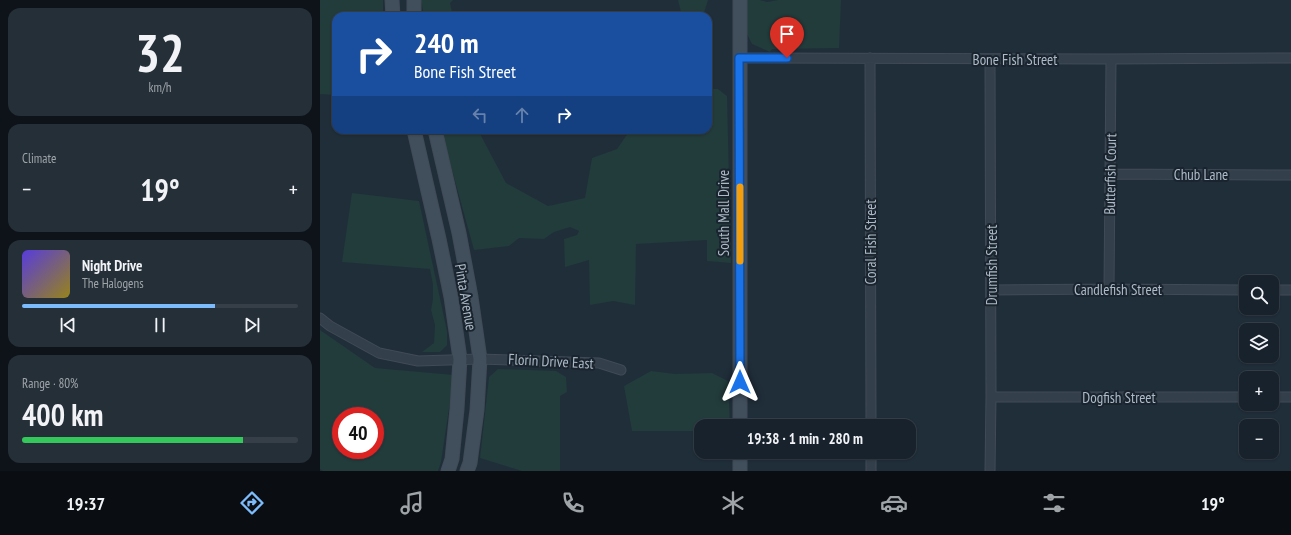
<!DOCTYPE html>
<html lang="en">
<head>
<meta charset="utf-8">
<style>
	body { margin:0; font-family:"PT Sans Narrow",sans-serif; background:#252f38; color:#f1f3f6; height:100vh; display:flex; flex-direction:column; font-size:15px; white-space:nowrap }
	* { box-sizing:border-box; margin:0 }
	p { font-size:13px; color:#9fa4a9 }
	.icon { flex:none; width:22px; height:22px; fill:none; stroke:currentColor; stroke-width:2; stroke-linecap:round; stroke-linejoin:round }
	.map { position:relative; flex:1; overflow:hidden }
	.side { display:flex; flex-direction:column; gap:8px; padding:8px; background:#0d1318; width:320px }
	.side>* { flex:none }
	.guide { position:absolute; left:12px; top:12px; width:380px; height:122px; border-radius:12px; box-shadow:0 1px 3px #0004,0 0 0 1px #363f48; background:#1a4fa0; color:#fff; overflow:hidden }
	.buttons { position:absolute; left:919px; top:275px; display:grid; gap:8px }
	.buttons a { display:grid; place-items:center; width:40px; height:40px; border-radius:8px; background:#18222c; box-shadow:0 1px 3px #0004,0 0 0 1px #363f48; font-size:20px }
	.speed { position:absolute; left:12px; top:407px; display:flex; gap:8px; font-size:20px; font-weight:700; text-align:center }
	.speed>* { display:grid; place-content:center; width:52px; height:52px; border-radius:50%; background:#18222c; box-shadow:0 1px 3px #0004,0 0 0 1px #363f48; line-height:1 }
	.speed .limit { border:6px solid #d22; background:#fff; color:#111 }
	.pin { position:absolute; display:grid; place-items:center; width:34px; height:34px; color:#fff; margin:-41px -17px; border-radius:50% 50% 50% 0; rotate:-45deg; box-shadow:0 0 4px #0007 }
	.pin .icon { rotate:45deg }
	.me { position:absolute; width:44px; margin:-22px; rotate:0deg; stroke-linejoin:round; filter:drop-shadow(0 0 3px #0008) }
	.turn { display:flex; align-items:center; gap:14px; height:84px; padding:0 16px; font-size:18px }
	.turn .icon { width:52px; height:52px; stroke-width:2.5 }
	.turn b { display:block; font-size:28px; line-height:34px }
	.lanes { display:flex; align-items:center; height:38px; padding:0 16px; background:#0003; justify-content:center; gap:20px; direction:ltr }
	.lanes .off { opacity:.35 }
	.big { font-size:30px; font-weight:600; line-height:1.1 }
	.side .widget { flex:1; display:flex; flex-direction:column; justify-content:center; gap:6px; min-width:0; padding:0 14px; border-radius:12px; background:#252f38 }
	.side .dial { align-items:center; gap:0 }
	.dial b { font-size:52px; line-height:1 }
	.song { display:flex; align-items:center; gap:12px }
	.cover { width:48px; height:48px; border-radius:6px; background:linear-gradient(135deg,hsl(250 70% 55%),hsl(50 70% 35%)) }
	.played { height:4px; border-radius:2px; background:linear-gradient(90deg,#7cbcfd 70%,#363f48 70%) }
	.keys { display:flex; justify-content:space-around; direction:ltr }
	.heat { display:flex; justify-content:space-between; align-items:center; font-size:22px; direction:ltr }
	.charge { height:6px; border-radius:3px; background:linear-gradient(90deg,#34c759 80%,#363f48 0) }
	.trip { position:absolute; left:374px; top:419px; width:222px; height:40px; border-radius:12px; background:#18222c; box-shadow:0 1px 3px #0004,0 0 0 1px #363f48; font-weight:600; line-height:40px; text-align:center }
	.menu { display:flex; height:64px; justify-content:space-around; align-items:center; background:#0a0e12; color:#9fa4a9 }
	.menu .icon { width:28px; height:28px }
	.menu .on { color:#7cbcfd }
	.menu b { font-size:18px; color:#f1f3f6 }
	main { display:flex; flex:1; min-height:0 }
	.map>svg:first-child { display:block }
</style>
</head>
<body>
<main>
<section class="side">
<div class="widget dial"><b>32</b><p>km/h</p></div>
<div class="widget"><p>Climate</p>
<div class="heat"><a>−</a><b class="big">19°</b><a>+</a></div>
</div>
<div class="widget">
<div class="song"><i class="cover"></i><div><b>Night Drive</b><p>The Halogens</p></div></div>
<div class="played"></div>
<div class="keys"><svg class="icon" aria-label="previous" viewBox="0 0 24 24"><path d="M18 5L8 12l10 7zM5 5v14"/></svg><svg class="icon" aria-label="pause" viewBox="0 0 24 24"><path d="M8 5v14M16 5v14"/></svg><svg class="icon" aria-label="next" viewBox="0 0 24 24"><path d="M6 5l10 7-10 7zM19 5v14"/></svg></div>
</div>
<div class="widget"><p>Range · 80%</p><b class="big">400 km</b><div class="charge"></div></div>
</section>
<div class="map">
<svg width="971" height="471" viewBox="0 0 971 471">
	<rect width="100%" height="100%" fill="#202e3a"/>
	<path fill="#223b3b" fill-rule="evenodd" d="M0,0H63V16H16V95L0,94Z
		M101,0H133L130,3L133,16H104Z
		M358,0H388L383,16H362Z
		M427,0H440L447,2L458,0H521L519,48L452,49L450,52L432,44L425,30Z
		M388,89H398L407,96L411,263L387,261V240L316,244L315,305L293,301L270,305L269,260L245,267L244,239L257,235L259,231L250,227L234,232L224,239L199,238L189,246L154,250L121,130H158L186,183L228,206L265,198L272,158L297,149L310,130H388Z
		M32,193L99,201L127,331V345L120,352H102L114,343L115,325L111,310L113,299V285L110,269L22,262Z
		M0,330L55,368L134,375L121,462L118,471H3L0,469ZM21,416H55V450H21Z
		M178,369L236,371L246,377L247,392L240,396V471H202L160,458L169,377Z
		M331,371L355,374L392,373L408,381L410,425L409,426H381V431H312L304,386Z"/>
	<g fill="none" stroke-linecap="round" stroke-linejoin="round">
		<defs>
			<path id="street" d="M419,58L791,59L971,58
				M550,58L551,426
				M670,59L671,397L670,471
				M791,174L971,175
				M789,289L791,59
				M671,290L789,289L926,290
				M952,290H971
				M0,318L10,326L59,353L98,361L160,359L279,363L301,370
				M671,397H926
				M952,397H971
				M551,452V471"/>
			<path id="secondary" d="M72,0L73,16
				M94,0V16
				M94,130L119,239L131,297L140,359L137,409L132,459L128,471
				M115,130L139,233L151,297L160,359L157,410L150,463L147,471
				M420,426V0
				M420,452V471"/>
		</defs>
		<use href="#street" stroke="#404b57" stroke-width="11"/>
		<use href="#secondary" stroke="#404b57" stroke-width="15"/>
		<use href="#street" stroke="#333f4a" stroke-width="9"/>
		<use href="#secondary" stroke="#414f5d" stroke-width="13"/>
	</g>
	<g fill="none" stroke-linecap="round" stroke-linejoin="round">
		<defs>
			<path id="route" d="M420,382L419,58H467"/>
		</defs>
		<use href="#route" stroke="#114b97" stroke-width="10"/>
		<use href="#route" stroke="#1a73e8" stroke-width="7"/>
		<path stroke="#f59e0b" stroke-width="7" d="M420,187V261"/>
	</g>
	<g text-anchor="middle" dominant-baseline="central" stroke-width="4" stroke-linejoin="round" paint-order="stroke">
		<g font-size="15" fill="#aebac7" stroke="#19242f">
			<text x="695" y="59">Bone Fish Street</text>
			<text transform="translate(790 174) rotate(-89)">Butterfish Court</text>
			<text x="881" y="174">Chub Lane</text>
			<text transform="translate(403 213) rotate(-90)">South Mall Drive</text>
			<text transform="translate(550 242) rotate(-90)">Coral Fish Street</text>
			<text transform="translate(671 265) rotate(-90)">Drumfish Street</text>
			<text x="798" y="289">Candlefish Street</text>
			<text transform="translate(146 297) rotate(80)">Pinta Avenue</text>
			<text transform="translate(231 361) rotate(3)">Florin Drive East</text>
			<text x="799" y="397">Dogfish Street</text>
		</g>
	</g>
</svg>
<div class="buttons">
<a><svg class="icon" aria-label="search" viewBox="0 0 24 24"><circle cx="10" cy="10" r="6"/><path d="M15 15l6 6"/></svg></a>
<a><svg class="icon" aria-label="layers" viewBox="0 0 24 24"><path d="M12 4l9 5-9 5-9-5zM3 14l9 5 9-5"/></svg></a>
<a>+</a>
<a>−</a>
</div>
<div class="speed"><div class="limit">40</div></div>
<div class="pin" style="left:467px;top:58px;background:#d93025"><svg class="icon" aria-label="arrive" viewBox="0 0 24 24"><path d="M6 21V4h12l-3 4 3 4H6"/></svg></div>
<svg class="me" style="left:420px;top:382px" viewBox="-20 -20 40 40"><path d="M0-17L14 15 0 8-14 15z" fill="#1a73e8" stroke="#fff" stroke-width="4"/></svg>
<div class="trip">19:38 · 1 min · 280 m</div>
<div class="guide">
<div class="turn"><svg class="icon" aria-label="right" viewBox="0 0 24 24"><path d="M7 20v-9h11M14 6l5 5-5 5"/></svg><div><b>240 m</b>Bone Fish Street</div></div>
<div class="lanes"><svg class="icon off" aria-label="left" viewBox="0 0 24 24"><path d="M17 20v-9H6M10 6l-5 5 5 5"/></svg><svg class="icon off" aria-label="ahead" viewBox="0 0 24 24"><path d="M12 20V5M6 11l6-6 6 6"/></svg><svg class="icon" aria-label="right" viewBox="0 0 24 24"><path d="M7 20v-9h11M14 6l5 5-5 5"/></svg></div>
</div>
</div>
</main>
<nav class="menu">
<b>19:37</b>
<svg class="icon on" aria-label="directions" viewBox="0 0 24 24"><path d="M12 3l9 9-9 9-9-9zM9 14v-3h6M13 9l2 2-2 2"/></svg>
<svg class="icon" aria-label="music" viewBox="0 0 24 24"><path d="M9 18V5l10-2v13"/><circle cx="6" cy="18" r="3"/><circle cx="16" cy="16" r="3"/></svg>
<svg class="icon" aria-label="phone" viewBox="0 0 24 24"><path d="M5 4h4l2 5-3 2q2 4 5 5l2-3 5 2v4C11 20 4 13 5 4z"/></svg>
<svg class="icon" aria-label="climate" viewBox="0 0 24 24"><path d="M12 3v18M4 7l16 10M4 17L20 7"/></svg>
<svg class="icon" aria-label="car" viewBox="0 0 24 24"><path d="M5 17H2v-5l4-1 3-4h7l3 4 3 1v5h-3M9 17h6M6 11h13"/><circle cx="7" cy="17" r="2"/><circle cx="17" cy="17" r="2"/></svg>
<svg class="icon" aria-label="filters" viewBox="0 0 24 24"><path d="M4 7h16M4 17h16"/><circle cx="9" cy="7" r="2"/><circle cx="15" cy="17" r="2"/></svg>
<b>19°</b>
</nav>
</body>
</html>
